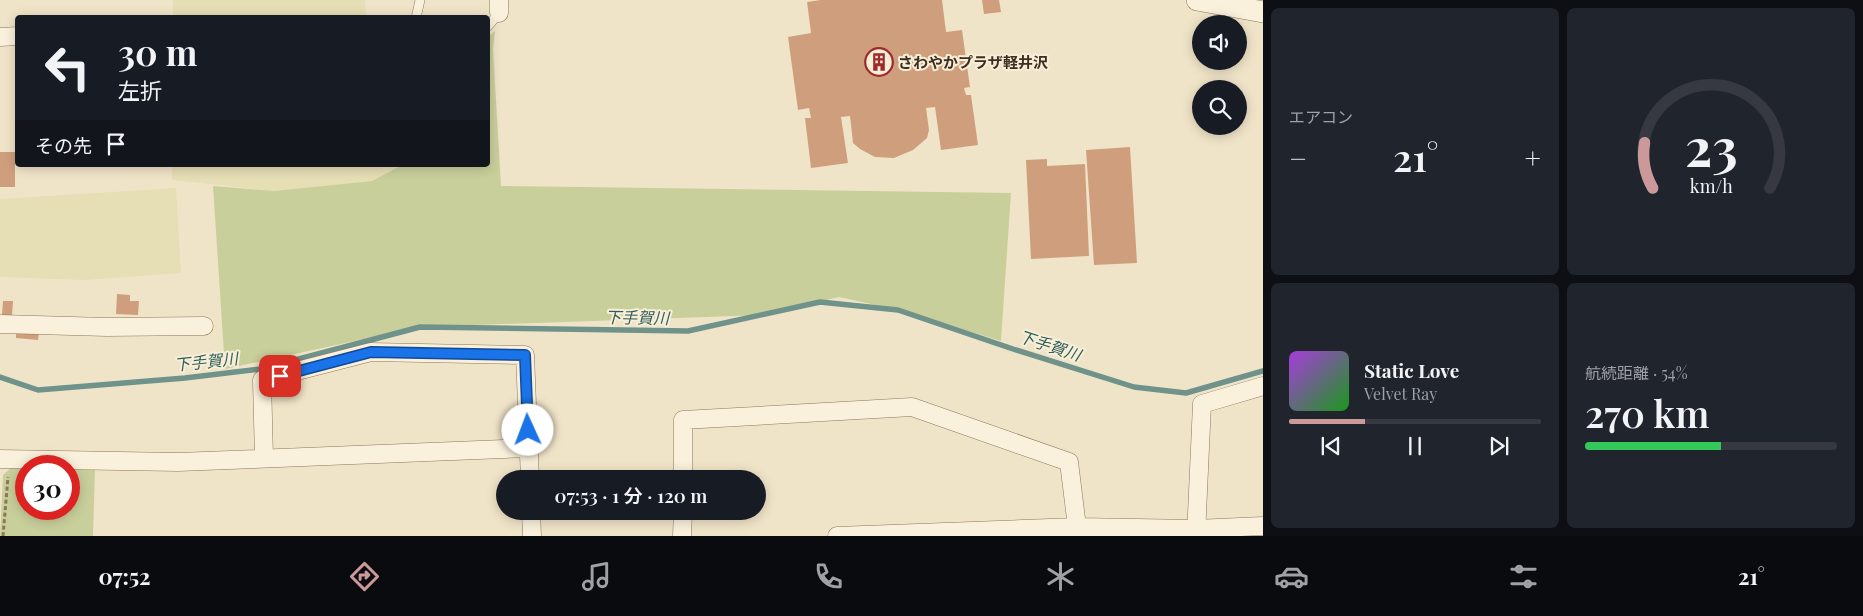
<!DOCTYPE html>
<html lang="ja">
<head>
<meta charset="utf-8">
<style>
	body { margin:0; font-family:"Playfair Display","Noto Sans JP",serif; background:#20242c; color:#f1f3f6; height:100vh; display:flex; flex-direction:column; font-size:19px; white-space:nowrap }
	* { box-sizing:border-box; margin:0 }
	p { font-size:16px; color:#9ea1a6 }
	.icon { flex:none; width:28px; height:28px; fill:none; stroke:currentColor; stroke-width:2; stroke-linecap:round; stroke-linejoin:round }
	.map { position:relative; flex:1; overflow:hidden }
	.panel { display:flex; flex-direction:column; gap:8px; padding:8px; background:#0d0f14; width:600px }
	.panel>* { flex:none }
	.hud { position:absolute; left:15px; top:15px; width:475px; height:152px; border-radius:5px; box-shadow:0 2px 12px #0003; background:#171b24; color:#f1f3f6; overflow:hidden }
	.fabs { position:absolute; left:1192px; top:15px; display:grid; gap:10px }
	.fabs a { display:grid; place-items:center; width:55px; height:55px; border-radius:50%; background:#171b24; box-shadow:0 2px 12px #0003; font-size:25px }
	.speed { position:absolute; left:15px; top:455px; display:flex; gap:10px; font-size:25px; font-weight:700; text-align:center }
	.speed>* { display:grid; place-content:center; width:65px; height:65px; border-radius:50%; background:#171b24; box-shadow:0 2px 12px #0003; line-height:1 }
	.speed .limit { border:8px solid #d22; background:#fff; color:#111 }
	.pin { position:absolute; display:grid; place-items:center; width:42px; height:42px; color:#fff; margin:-21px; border-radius:10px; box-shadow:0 2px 8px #0006 }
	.me { position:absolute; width:55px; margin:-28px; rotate:358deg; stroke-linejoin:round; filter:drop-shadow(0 0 4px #0008) }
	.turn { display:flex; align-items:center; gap:18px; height:105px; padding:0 20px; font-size:22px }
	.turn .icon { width:65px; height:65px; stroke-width:2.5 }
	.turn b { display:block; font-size:35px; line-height:42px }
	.then { display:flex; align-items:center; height:48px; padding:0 20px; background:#0003; gap:10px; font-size:19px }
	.big { font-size:38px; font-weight:600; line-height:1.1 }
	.panel .card { flex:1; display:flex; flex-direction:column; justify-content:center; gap:8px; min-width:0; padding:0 18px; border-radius:8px; background:#20242c }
	.panel .dial { align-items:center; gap:0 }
	.dial svg { height:130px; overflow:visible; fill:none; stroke:#363941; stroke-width:7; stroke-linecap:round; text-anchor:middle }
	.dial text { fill:#f1f3f6; stroke:none }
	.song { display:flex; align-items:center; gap:15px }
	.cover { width:60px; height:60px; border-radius:8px; background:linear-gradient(135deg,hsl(280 70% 55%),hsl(120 70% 35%)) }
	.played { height:5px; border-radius:2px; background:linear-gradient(90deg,#cc999b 30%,#363941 30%) }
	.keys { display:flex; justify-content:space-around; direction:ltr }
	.heat { display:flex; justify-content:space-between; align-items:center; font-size:28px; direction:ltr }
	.charge { height:8px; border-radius:4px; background:linear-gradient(90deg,#34c759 54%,#363941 0) }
	.panel .tiles { flex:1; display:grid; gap:8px; grid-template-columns:repeat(2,1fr) }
	.trip { position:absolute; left:496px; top:470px; width:270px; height:50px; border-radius:25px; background:#171b24; box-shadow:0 2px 12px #0003; font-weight:600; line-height:50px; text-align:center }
	.tab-bar { display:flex; height:80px; justify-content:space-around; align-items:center; background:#090b0e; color:#9ea1a6 }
	.tab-bar .icon { width:35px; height:35px }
	.tab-bar .selected { color:#cc999b }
	.tab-bar b { font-size:22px; color:#f1f3f6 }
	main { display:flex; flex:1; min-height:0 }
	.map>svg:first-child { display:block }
</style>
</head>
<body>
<main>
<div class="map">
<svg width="1263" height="536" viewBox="0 0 1263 536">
	<rect width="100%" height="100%" fill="#f0e4c8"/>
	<path fill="#e6deb5" d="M173,0H365L366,17H173Z
		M172,165H402L372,181L274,191L172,180Z
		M176,188L181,273L85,280L0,277V199Z"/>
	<path fill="#c9cf9b" d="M495,31L493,49L501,186L1011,193L1001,341L898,310L839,297L763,315L420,327L225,369L213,186L274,191L372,181L402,165H488V37Z
		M13,466H26V509H69V468L95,470L93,536H0L3,475Z"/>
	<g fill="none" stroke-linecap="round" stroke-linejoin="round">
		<path stroke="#6f938a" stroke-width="5.5" d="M0,377L38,390L185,378L261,369L420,327L688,331L820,302L898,310L1013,349L1134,387L1186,393L1263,371"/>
	</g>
	<path fill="#cf9f7d" d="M821,0H942L946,32L962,30L970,87L964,88L966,95H971L978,145L941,150L935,107L926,108L929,130L927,138L913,150L894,158L875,157L860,149L853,143L850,116L841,117L848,163L811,168L805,118H811L809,108L798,110L788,37L811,33L807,2Z
		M982,0H999L1001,12L984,14Z
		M1130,147L1137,263L1094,265L1086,150Z
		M0,152H15V187H0Z
		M1047,159V166L1085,164L1089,256L1031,259L1026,160Z
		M117,294L130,295V301H139L138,315L116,314Z
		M3,301H13L12,316L2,315Z
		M22,329L39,331L38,340L16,338V333H21Z"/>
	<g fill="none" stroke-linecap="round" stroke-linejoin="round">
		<defs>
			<path id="service" d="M416,18L420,0
				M488,26L499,13"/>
			<path id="minor" d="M499,0V13
				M0,37L18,36
				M0,324L107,327L204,326
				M264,458L262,380L371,352L525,355L530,479
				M0,459L178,462L529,448
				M683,479V420L912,407L1069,462L1077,527
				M531,511L532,536
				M682,536L683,511
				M837,536L1077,527L1195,529L1263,526
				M1196,536L1202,404L1263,386"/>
			<path id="tertiary" d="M1197,0L1263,12"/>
		</defs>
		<use href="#service" stroke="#8d765c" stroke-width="10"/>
		<use href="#minor" stroke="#8d765c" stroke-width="19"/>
		<use href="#tertiary" stroke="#8d765c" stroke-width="22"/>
		<path stroke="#8d765c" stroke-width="3" stroke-dasharray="4 2.5" stroke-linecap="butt" d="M3,536L8,477"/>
		<use href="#service" stroke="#faf1dc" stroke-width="9"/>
		<use href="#minor" stroke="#faf1dc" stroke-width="18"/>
		<use href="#tertiary" stroke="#faf1dc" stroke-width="21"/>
	</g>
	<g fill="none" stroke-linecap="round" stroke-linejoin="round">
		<defs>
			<path id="route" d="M280,376L371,352L525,355L528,430"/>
		</defs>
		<use href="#route" stroke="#114b97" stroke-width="12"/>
		<use href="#route" stroke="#1a73e8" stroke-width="9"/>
	</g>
	<defs>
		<symbol id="building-ring" viewBox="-11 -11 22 22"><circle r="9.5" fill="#f7eed8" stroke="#9e2a2b" stroke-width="1.5"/><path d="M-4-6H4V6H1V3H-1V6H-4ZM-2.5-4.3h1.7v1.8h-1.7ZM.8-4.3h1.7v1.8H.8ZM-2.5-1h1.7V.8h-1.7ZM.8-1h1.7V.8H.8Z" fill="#9e2a2b"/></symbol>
	</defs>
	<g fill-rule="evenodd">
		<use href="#building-ring" x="863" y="46" width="32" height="32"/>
	</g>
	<g text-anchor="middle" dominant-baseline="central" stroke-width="4" stroke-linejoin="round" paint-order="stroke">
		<g font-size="15" font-weight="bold" fill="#3d2e20" stroke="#f7eed8" text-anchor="start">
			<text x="898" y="62">さわやかプラザ軽井沢</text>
		</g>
		<g font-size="16" font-style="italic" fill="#2f5d5a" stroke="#f7eed8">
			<text transform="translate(637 317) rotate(1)">下手賀川</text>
			<text transform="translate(1050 345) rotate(18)">下手賀川</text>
			<text transform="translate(206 361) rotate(-6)">下手賀川</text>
		</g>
	</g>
</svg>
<div class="fabs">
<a><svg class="icon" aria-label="sound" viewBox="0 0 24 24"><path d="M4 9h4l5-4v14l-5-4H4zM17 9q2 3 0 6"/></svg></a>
<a><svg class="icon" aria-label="search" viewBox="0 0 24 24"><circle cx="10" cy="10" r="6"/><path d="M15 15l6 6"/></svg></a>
</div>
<div class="speed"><div class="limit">30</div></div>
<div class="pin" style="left:280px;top:376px;background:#d93025"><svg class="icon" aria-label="arrive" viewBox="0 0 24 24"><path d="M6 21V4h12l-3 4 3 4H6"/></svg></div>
<svg class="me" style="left:528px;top:430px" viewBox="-20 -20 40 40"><circle r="19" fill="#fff"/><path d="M0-13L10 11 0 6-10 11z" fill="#1a73e8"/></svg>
<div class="trip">07:53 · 1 分 · 120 m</div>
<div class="hud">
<div class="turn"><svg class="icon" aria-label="left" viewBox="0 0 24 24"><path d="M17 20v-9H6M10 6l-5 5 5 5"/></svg><div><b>30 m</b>左折</div></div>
<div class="then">その先<svg class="icon" aria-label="arrive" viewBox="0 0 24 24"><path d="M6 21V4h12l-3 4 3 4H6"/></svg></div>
</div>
</div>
<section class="panel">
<div class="tiles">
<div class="card"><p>エアコン</p>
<div class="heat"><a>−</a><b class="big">21°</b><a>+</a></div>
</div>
<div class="card dial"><svg viewBox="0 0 100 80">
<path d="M14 69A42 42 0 1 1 86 69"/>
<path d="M14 69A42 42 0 0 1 9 41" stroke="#cc999b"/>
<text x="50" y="56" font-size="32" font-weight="700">23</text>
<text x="50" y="72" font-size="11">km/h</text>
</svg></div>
<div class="card">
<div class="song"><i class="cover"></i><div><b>Static Love</b><p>Velvet Ray</p></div></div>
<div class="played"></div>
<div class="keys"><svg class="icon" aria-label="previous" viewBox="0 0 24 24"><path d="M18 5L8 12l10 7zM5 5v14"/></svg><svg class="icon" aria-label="pause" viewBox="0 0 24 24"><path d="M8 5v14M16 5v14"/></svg><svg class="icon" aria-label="next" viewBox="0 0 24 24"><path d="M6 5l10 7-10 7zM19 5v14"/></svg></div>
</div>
<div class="card"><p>航続距離 · 54%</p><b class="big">270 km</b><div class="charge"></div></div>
</div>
</section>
</main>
<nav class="tab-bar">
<b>07:52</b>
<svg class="icon selected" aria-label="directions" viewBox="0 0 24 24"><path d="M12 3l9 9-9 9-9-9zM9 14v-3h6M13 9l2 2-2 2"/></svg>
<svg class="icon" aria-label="music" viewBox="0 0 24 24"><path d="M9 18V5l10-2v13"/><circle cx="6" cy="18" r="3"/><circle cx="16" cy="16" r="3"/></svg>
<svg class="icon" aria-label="phone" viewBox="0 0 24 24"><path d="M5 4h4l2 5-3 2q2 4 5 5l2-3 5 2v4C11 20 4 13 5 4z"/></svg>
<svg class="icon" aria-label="climate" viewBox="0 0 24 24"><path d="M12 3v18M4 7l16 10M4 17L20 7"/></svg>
<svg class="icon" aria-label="car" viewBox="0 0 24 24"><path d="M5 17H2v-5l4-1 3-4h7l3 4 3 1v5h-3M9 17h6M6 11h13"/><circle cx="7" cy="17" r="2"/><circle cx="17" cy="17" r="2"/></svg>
<svg class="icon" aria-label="filters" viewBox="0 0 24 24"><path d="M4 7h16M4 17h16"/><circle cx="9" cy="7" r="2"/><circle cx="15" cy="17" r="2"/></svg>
<b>21°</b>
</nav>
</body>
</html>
